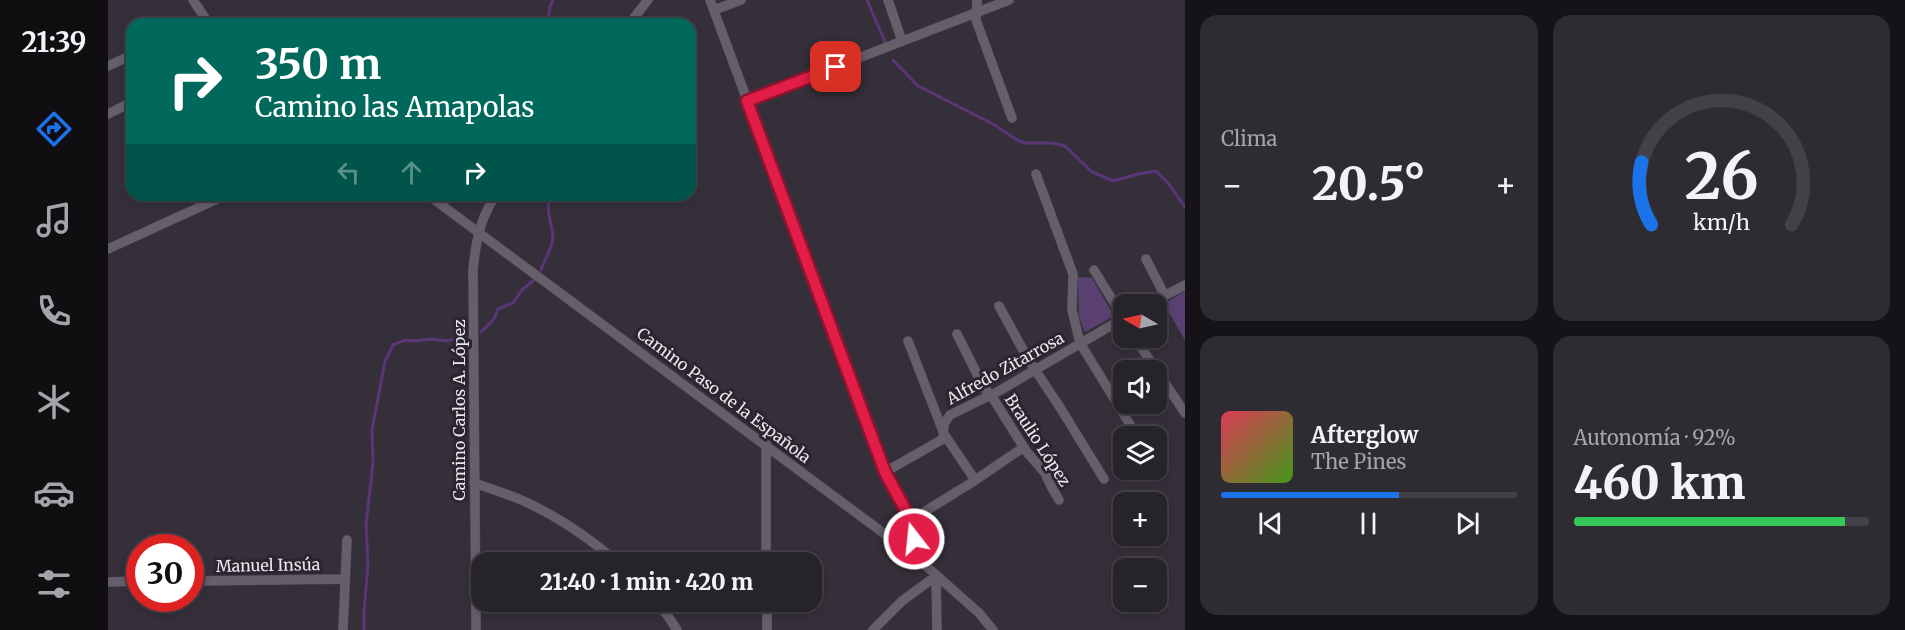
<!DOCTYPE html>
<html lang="es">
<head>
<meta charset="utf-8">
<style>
	body { margin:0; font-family:Merriweather,serif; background:#2f2b33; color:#f1f3f6; height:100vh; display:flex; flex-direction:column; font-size:22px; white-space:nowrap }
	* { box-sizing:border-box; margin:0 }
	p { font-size:20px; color:#a4a4a9 }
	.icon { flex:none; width:33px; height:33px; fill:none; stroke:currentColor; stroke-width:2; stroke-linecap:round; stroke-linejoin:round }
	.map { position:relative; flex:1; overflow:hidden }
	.panel { display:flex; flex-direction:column; gap:15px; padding:15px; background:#151318; width:720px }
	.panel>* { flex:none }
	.top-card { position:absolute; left:18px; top:18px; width:570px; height:183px; border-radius:18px; box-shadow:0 3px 9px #0003,0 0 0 2px #434047; background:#00695c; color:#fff; overflow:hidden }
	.needle { width:39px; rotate:279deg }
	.tools { position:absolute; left:1005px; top:294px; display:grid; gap:12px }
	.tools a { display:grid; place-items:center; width:54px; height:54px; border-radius:12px; background:#27232b; box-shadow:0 3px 9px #0003,0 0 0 2px #434047; font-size:30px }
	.speed { position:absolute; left:18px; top:534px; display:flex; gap:12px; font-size:30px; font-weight:700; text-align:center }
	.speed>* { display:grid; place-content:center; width:78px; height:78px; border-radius:50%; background:#27232b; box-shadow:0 3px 9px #0003,0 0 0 2px #434047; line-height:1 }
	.speed .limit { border:9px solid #d22; background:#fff; color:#111 }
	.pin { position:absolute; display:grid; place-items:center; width:51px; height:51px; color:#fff; margin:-26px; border-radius:12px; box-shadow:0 3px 9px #0006 }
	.me { position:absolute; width:66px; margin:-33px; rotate:344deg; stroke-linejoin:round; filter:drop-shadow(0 0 4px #0008) }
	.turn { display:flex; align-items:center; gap:21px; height:126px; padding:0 30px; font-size:27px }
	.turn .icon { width:78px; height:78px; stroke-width:2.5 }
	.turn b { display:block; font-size:42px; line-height:51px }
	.lanes { display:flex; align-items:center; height:57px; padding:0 30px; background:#0003; justify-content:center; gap:30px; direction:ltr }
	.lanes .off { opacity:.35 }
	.big { font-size:45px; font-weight:800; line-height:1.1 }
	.panel .widget { flex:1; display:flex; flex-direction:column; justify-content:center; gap:9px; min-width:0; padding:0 21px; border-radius:18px; background:#2f2b33 }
	.panel .dial { align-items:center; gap:0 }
	.dial svg { height:156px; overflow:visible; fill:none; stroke:#434047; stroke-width:7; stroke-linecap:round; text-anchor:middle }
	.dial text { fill:#f1f3f6; stroke:none }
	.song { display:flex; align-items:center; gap:18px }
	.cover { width:72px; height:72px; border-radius:9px; background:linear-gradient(135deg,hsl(350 70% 55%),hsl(100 70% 35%)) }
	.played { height:6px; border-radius:3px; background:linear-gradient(90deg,#1a73e8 60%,#434047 60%) }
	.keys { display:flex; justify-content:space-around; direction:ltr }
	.heat { display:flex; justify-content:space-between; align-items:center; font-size:33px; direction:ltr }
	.charge { height:9px; border-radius:4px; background:linear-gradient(90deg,#34c759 92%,#434047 0) }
	.panel .tiles { flex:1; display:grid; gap:15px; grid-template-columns:repeat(2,1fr) }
	.trip { position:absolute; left:363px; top:552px; width:351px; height:60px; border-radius:18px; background:#27232b; box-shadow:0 3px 9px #0003,0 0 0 2px #434047; font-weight:800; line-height:60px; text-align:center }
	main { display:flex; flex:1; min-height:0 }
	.tab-bar { display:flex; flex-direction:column; width:108px; justify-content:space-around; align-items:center; background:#100e11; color:#a4a4a9 }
	.tab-bar .icon { width:42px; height:42px }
	.tab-bar .on { color:#1a73e8 }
	.tab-bar b { font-size:27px; color:#f1f3f6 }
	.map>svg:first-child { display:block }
</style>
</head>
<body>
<main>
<nav class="tab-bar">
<b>21:39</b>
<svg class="icon on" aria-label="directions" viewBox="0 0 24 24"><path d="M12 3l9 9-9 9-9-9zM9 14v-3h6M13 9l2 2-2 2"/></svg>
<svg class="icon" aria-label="music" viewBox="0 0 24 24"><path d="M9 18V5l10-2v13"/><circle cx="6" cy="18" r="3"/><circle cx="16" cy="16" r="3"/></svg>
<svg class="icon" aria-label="phone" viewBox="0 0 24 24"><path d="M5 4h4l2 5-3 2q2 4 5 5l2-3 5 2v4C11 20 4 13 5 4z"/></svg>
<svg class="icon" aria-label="climate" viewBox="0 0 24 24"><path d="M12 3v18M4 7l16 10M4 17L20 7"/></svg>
<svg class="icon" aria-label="car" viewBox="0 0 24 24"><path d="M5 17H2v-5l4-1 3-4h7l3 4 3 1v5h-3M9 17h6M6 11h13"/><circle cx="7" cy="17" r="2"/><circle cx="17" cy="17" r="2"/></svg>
<svg class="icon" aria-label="filters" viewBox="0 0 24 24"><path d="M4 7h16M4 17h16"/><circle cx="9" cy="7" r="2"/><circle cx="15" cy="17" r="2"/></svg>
</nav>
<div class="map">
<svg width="1077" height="630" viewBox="0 0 1077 630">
	<rect width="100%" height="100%" fill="#342f39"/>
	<path fill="#5a4172" d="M970,277L984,278L1006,316L977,332L971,317Z
		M1077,291V340L1056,304Z"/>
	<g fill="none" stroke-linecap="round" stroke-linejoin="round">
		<path stroke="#5a3679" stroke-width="3" d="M759,0L777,42
			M440,24L442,6L445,0
			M785,60L810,86L885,124L909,140L917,143H944L957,146L984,172L1005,181L1030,174L1048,171L1060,183L1077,207
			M433,270C436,261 444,248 445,238C445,225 435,207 444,195
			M373,332L386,319L390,309L405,303L414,290L426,280
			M256,630V612L260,564L258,525L265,463L264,430L277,361L285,345L297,340L306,341L325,339L338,341L357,337"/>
		<defs>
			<path id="minor" d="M85,0L101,24
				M602,0L777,472L803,520L809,558
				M780,0L794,41
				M869,0L868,20L904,118
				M606,10L633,0
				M86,24L97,18
				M521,24L540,0
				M0,66L24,55
				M639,101L901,0
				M0,114L24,102
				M928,174L965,274L964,310L972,343L1029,436
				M320,195L809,558L871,613L885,630
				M0,249L118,195
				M1038,259L1057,296
				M986,270L1016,319
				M1041,304L1077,285
				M891,306L920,359L953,409L996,479
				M849,334L876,388L883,395L918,451L937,473L943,486L951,500
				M1027,338L1077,413
				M800,341L836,434L867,480
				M658,444V562
				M777,472L835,439L836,424L842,415L891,391L1016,318
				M366,483C381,488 396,493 411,499C446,514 480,537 509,562
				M803,520L863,483L916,447
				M828,576L829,630
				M82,581L237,579
				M0,582L32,581
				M547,602L560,616L569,630
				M659,602V630
				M235,630L239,540
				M368,630L365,269C368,241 372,218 388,195
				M765,630L794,601L828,576"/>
		</defs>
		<use href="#minor" stroke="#514d56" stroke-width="10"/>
		<use href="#minor" stroke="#655f6b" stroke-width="9"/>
	</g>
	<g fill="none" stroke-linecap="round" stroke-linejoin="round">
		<defs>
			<path id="route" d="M728,67L639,101L777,472L803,520L806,539"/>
		</defs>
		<use href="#route" stroke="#92132f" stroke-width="15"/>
		<use href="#route" stroke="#e11d48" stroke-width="10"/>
	</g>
	<g text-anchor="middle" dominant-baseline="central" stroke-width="6" stroke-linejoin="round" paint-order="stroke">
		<g font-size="16" fill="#ebe7ee" stroke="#2a252f">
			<text transform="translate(897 368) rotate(-29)">Alfredo Zitarrosa</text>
			<text transform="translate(616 395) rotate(37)">Camino Paso de la Española</text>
			<text transform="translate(351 410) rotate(-90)">Camino Carlos A. López</text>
			<text transform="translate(930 440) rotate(57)">Braulio López</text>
			<text transform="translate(160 565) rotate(-1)">Manuel Insúa</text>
		</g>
	</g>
</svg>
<div class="tools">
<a><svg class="needle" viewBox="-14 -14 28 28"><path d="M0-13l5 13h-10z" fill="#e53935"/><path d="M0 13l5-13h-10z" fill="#a4a4a9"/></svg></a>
<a><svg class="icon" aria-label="sound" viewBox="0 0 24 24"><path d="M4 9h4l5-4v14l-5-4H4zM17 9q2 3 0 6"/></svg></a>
<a><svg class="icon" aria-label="layers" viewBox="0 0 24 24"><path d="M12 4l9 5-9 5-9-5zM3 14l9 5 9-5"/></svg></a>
<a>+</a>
<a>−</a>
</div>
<div class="speed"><div class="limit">30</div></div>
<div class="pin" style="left:728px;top:67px;background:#d93025"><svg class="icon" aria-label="arrive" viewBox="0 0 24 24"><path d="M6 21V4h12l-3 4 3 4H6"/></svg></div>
<svg class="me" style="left:806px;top:539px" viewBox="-20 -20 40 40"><circle r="17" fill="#e11d48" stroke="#fff" stroke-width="3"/><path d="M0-11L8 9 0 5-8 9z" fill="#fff"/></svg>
<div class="trip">21:40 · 1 min · 420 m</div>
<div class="top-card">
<div class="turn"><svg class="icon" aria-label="right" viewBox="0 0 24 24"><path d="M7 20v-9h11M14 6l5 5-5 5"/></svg><div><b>350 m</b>Camino las Amapolas</div></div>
<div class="lanes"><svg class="icon off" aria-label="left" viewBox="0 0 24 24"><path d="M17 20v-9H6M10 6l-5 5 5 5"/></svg><svg class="icon off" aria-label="ahead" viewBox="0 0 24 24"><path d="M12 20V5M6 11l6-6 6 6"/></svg><svg class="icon" aria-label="right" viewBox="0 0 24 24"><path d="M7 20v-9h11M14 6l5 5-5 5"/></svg></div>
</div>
</div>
<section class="panel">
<div class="tiles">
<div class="widget"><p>Clima</p>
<div class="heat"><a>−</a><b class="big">20.5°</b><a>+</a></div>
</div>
<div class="widget dial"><svg viewBox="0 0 100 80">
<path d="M14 69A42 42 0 1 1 86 69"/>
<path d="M14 69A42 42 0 0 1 9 37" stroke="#1a73e8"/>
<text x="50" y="56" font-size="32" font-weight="700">26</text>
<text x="50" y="72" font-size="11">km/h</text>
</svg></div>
<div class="widget">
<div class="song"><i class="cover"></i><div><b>Afterglow</b><p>The Pines</p></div></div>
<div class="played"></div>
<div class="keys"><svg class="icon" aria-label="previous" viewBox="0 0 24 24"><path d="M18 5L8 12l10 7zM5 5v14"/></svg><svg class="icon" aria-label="pause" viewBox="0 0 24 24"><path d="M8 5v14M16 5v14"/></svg><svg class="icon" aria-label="next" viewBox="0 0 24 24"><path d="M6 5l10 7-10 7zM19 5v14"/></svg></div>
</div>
<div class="widget"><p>Autonomía · 92%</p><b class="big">460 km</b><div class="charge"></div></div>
</div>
</section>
</main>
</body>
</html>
